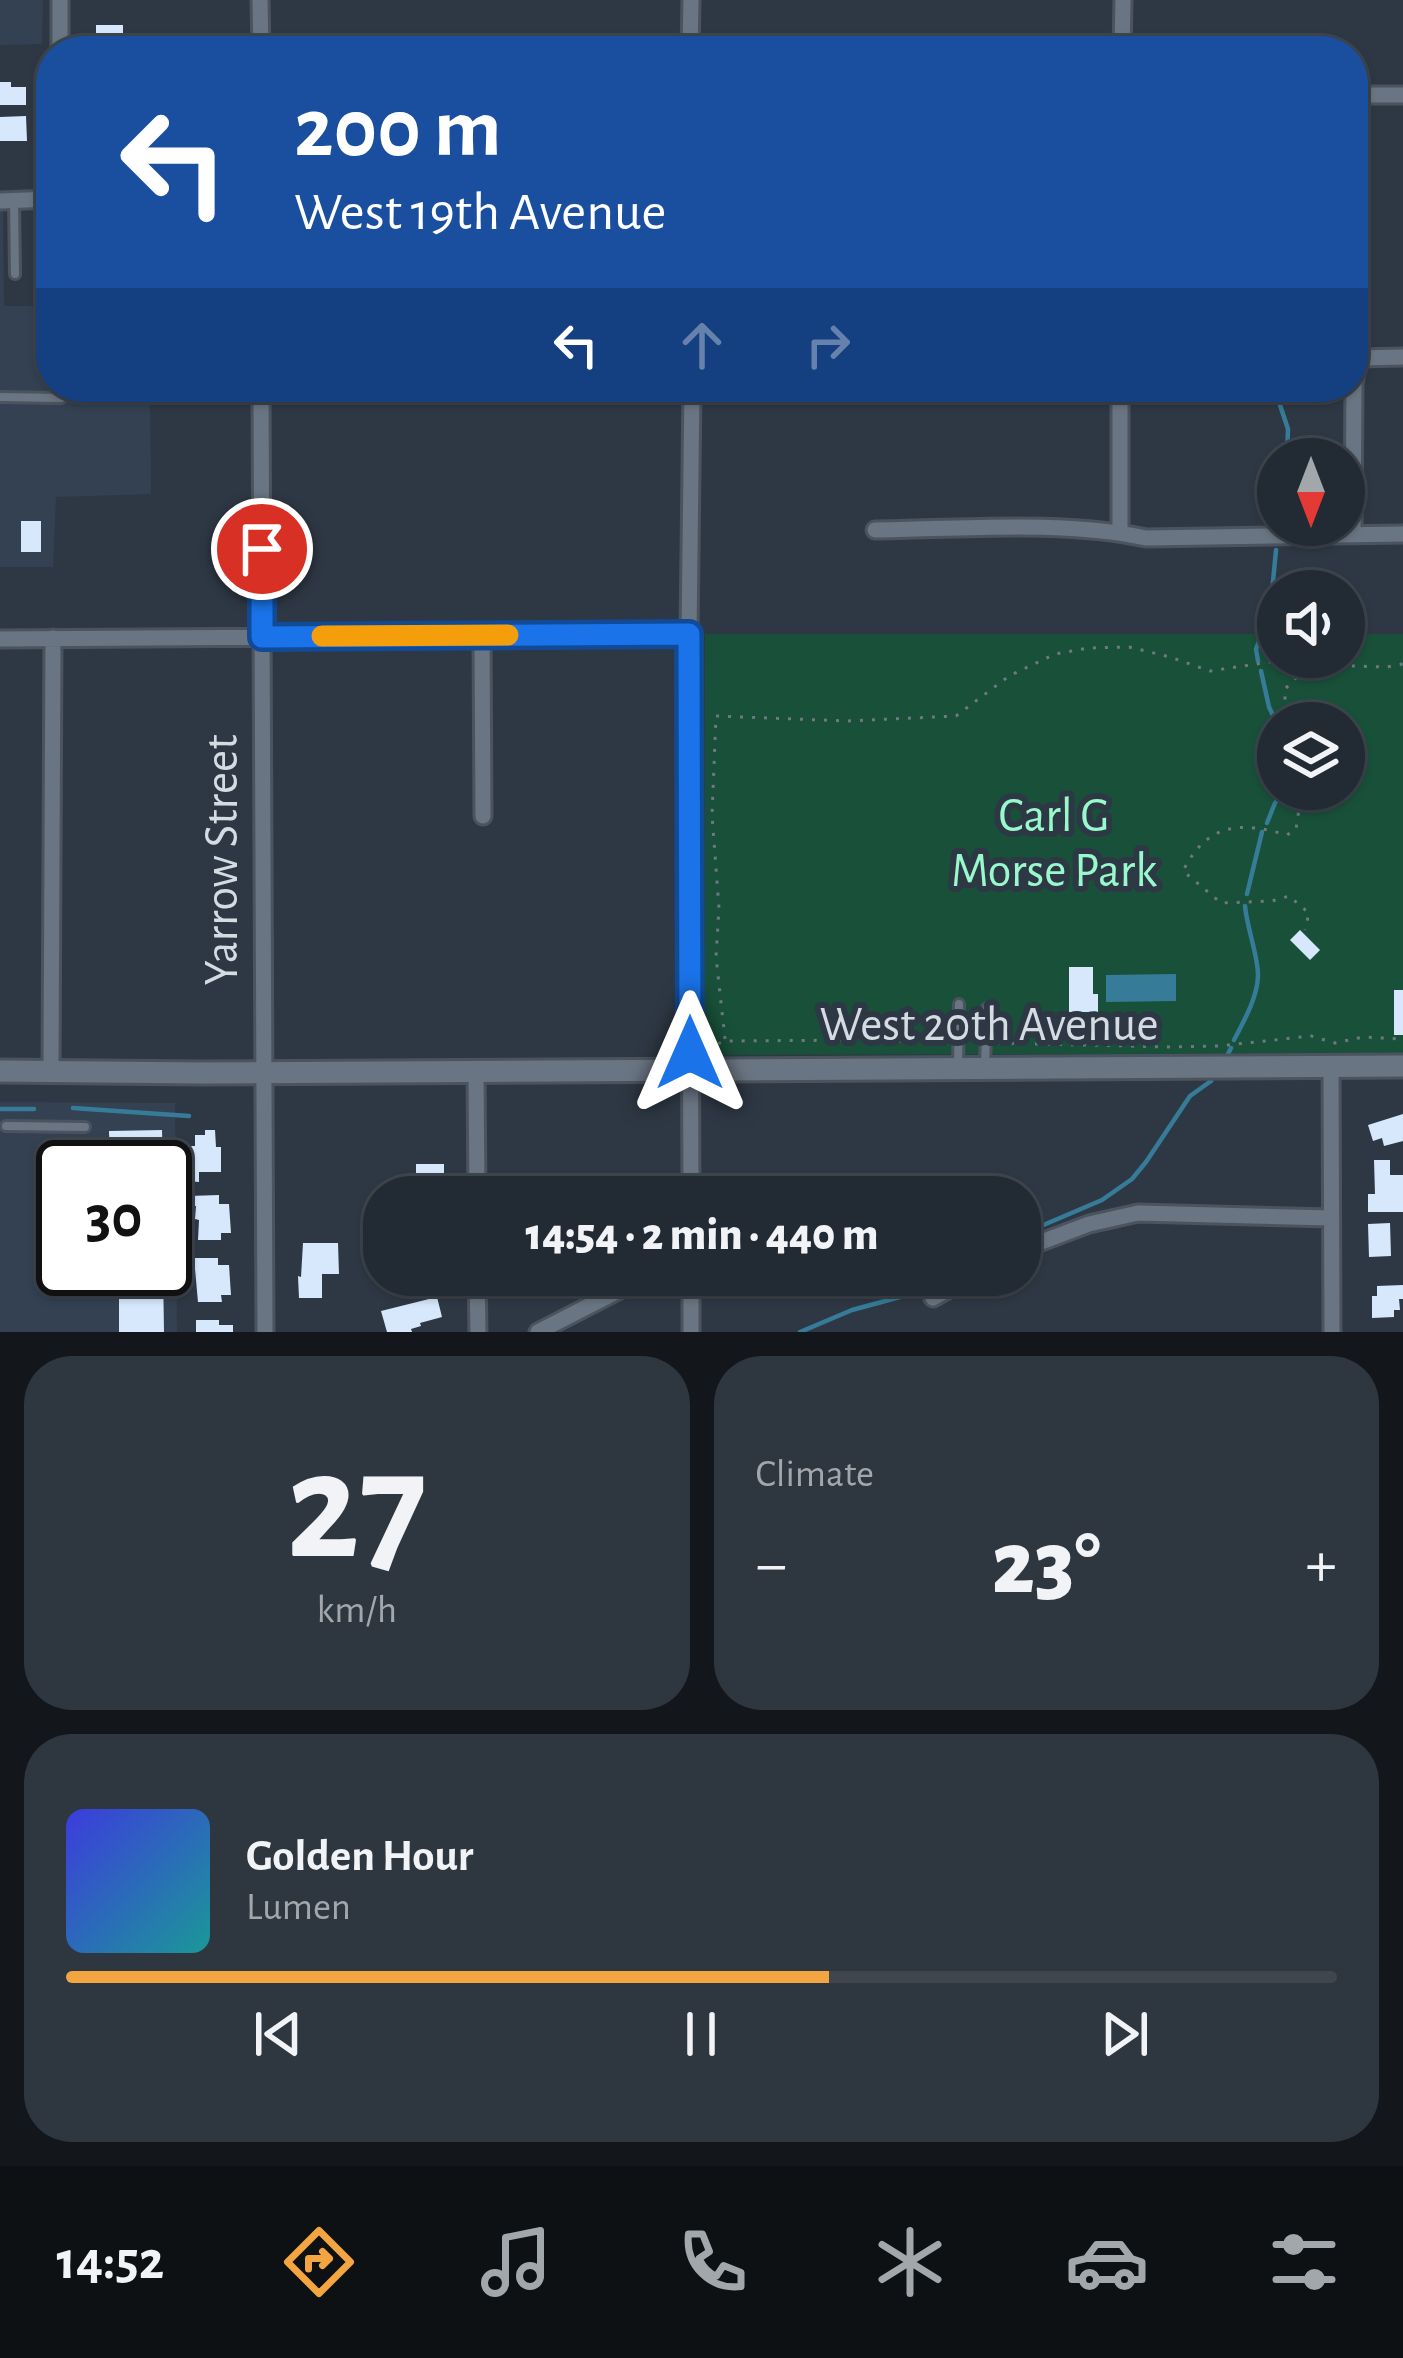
<!DOCTYPE html>
<html lang="en">
<head>
<meta charset="utf-8">
<style>
	body { margin:0; font-family:"Alegreya Sans",sans-serif; background:#2e363f; color:#f1f3f6; height:100vh; display:flex; flex-direction:column; font-size:45px; white-space:nowrap }
	* { box-sizing:border-box; margin:0 }
	p { font-size:39px; color:#a2a7ac }
	.icon { flex:none; width:66px; height:66px; fill:none; stroke:currentColor; stroke-width:2; stroke-linecap:round; stroke-linejoin:round }
	.map { position:relative; height:1332px; overflow:hidden }
	.sheet { display:flex; flex-direction:column; gap:24px; padding:24px; background:#13171c; flex:1 }
	.sheet>* { flex:none }
	.top-card { position:absolute; left:36px; top:36px; width:1332px; height:366px; border-radius:48px; box-shadow:0 3px 9px #0004,0 0 0 3px #3f464e; background:#1a4fa0; color:#fff; overflow:hidden }
	.needle { width:78px; rotate:180deg }
	.buttons { position:absolute; left:1257px; top:438px; display:grid; gap:24px }
	.buttons a { display:grid; place-items:center; width:108px; height:108px; border-radius:50%; background:#222a33; box-shadow:0 3px 9px #0004,0 0 0 3px #3f464e; font-size:60px }
	.speed { position:absolute; left:36px; top:1140px; display:flex; gap:24px; font-size:60px; font-weight:700; text-align:center }
	.speed>* { display:grid; place-content:center; width:156px; height:156px; border-radius:50%; background:#222a33; box-shadow:0 3px 9px #0004,0 0 0 3px #3f464e; line-height:1 }
	.speed .limit { border:6px solid #111; border-radius:18px; background:#fff; color:#111 }
	.pin { position:absolute; display:grid; place-items:center; width:102px; height:102px; color:#fff; margin:-51px; border:6px solid #fff; border-radius:50%; box-shadow:0 3px 12px #0007 }
	.me { position:absolute; width:132px; margin:-66px; rotate:0deg; stroke-linejoin:round; filter:drop-shadow(0 0 9px #0008) }
	.turn { display:flex; align-items:center; gap:42px; height:252px; padding:0 60px; font-size:54px }
	.turn .icon { width:156px; height:156px; stroke-width:2.5 }
	.turn b { display:block; font-size:84px; line-height:102px }
	.lanes { display:flex; align-items:center; height:114px; padding:0 60px; background:#0003; justify-content:center; gap:60px; direction:ltr }
	.lanes .off { opacity:.35 }
	.big { font-size:90px; font-weight:800; line-height:1.1 }
	.sheet .card { flex:1; display:flex; flex-direction:column; justify-content:center; gap:18px; min-width:0; padding:0 42px; border-radius:48px; background:#2e363f }
	.sheet .dial { align-items:center; gap:0 }
	.dial b { font-size:156px; line-height:1 }
	.song { display:flex; align-items:center; gap:36px }
	.cover { width:144px; height:144px; border-radius:18px; background:linear-gradient(135deg,hsl(240 70% 55%),hsl(180 70% 35%)) }
	.played { height:12px; border-radius:6px; background:linear-gradient(90deg,#f2a541 60%,#3f464e 60%) }
	.keys { display:flex; justify-content:space-around; direction:ltr }
	.heat { display:flex; justify-content:space-between; align-items:center; font-size:66px; direction:ltr }
	.sheet .tiles { flex:1; display:grid; gap:24px; grid-template-columns:1fr 1fr }
	.card:last-child { grid-column:span 2 }
	.trip { position:absolute; left:363px; top:1176px; width:678px; height:120px; border-radius:48px; background:#222a33; box-shadow:0 3px 9px #0004,0 0 0 3px #3f464e; font-weight:800; line-height:120px; text-align:center }
	.menu { display:flex; height:192px; justify-content:space-around; align-items:center; background:#0e1114; color:#a2a7ac }
	.menu .icon { width:84px; height:84px }
	.menu .active { color:#f2a541 }
	.menu b { font-size:54px; color:#f1f3f6 }
	.map>svg:first-child { display:block }
</style>
</head>
<body>
<div class="map">
<svg width="1403" height="1332" viewBox="0 0 1403 1332">
	<rect width="100%" height="100%" fill="#2e3844"/>
	<path fill="#334152" fill-rule="evenodd" d="M0,0H43L42,44L0,45Z
		M0,210H3L4,306H51V387H150L151,494L56,497L53,567H0Z
		M0,1102L175,1103L177,1332H0ZM63,1167H165V1269H63Z"/>
	<path fill="#19503a" fill-rule="evenodd" d="M705,634H1278V657H1344V634H1403V1053L717,1055L705,1040ZM1278,723H1344V789H1278Z"/>
	<path fill="#367c98" d="M1176,974V1001L1106,1002V975Z"/>
	<g fill="none" stroke-linecap="round" stroke-linejoin="round">
		<path stroke="#367c98" stroke-width="4.5" d="M1274,387L1288,429L1287,459
			M1258,661L1256,649L1270,613L1276,550
			M1261,671L1269,707L1278,726
			M1267,823L1275,803L1285,789
			M1247,894L1262,832
			M1234,1040C1244,1021 1258,996 1258,975C1258,956 1247,928 1245,906
			M1227,1056L1231,1048
			M73,1108L189,1116
			M0,1109H34
			M1020,1235L1102,1200L1132,1179L1146,1162L1190,1096L1211,1081
			M800,1332L852,1310L900,1297L943,1275"/>
	</g>
	<path fill="#d7e8fc" d="M96,25H123V36H129V51L100,50L101,34H96Z
		M0,82H11V87H26V105H0Z
		M26,116L27,141H0V117Z
		M21,521H41V552H21Z
		M1300,930L1320,950L1310,960L1290,940Z
		M1069,967H1093V994H1098V1012H1069Z
		M1394,990H1403V1035H1394Z
		M1403,1114V1141L1384,1146L1382,1138L1373,1141L1368,1125Z
		M162,1130L163,1167H110L109,1131Z
		M205,1130H215L216,1147H221V1172H199V1182L186,1181L187,1146H195V1135H205Z
		M1374,1160H1390V1175H1403V1212H1368V1194H1375Z
		M416,1164H444V1184H436V1197H410V1179L416,1178Z
		M219,1195V1204H229L231,1233H221V1240H198L199,1220L195,1219L196,1206H189V1196Z
		M1390,1223L1391,1256L1369,1257L1368,1224Z
		M303,1243H338L339,1274H322V1298H299L298,1276L301,1277Z
		M194,1258H218V1265H229L231,1295H221L222,1302H198Z
		M119,1269H163L164,1332H119Z
		M1403,1285V1299H1399L1400,1310H1394V1317L1372,1318V1296H1377V1286Z
		M437,1297L442,1317L420,1323L421,1326L411,1329L412,1332H387L381,1311Z
		M196,1320H219V1325H233V1332H196Z"/>
	<g fill="none" stroke-linecap="round" stroke-linejoin="round">
		<defs>
			<path id="lane" d="M14,200L15,274
				M0,397L61,398
				M985,1065L987,1008
				M958,1067L959,1004
				M6,1126L85,1127"/>
			<path id="street" d="M60,0V51
				M260,0L261,51
				M690,51L691,0
				M1122,51L1123,0
				M1353,95H1403
				M0,201L51,199
				M261,387L265,1332
				M1120,387V532
				M875,530C960,529 1064,520 1146,538L1403,534
				M1353,533L1354,384L1358,358L1403,357
				M482,635L483,816
				M0,639L689,634
				M1331,1066L1332,1332
				M51,1071L53,638
				M476,1071L477,1197
				M691,1197L689,634L692,387
				M1020,1250L1089,1224L1138,1213L1331,1218
				M477,1275L478,1332
				M933,1298L975,1275
				M538,1332L649,1275
				M691,1332V1275"/>
			<path id="secondary" d="M0,1071L202,1073L1403,1066"/>
		</defs>
		<use href="#lane" stroke="#4b545e" stroke-width="14"/>
		<use href="#street" stroke="#4b545e" stroke-width="21"/>
		<use href="#secondary" stroke="#4b545e" stroke-width="27"/>
		<path stroke="#707883" stroke-width="3" stroke-dasharray="3 9" stroke-linecap="butt" d="M1288,723L1285,716V689L1310,664
			M1302,789L1296,829L1287,835C1240,821 1207,823 1183,871L1221,903L1272,901L1289,896L1309,913L1305,930
			M725,1039L716,957L719,908L712,815L716,716L847,721L956,716L1009,676L1055,654L1088,648L1129,647L1170,657L1210,671L1290,659L1323,665L1386,667L1403,664
			M999,1043L1171,1047L1219,1046L1311,1036L1335,1043L1363,1037L1403,1039
			M707,1048L725,1041L867,1040L948,1043"/>
		<use href="#lane" stroke="#6a7583" stroke-width="8"/>
		<use href="#street" stroke="#6a7583" stroke-width="15"/>
		<use href="#secondary" stroke="#6a7583" stroke-width="21"/>
	</g>
	<g fill="none" stroke-linecap="round" stroke-linejoin="round">
		<defs>
			<path id="route" d="M262,549V637L689,634L690,1053"/>
		</defs>
		<use href="#route" stroke="#114b97" stroke-width="30"/>
		<use href="#route" stroke="#1a73e8" stroke-width="21"/>
		<path stroke="#f59e0b" stroke-width="21" d="M322,636L508,635"/>
	</g>
	<g text-anchor="middle" dominant-baseline="central" stroke-width="12" stroke-linejoin="round" paint-order="stroke">
		<g font-size="48" fill="#98f9cc" stroke="#2e3844">
			<text x="1054" y="817">Carl G<tspan x="1054" dy="55">Morse Park</tspan></text>
		</g>
		<g font-size="48" fill="#d5dbe3" stroke="#2e3844">
			<text transform="translate(223 860) rotate(-90)">Yarrow Street</text>
			<text x="989" y="1026">West 20th Avenue</text>
		</g>
	</g>
</svg>
<div class="buttons">
<a><svg class="needle" viewBox="-14 -14 28 28"><path d="M0-13l5 13h-10z" fill="#e53935"/><path d="M0 13l5-13h-10z" fill="#a2a7ac"/></svg></a>
<a><svg class="icon" aria-label="sound" viewBox="0 0 24 24"><path d="M4 9h4l5-4v14l-5-4H4zM17 9q2 3 0 6"/></svg></a>
<a><svg class="icon" aria-label="layers" viewBox="0 0 24 24"><path d="M12 4l9 5-9 5-9-5zM3 14l9 5 9-5"/></svg></a>
</div>
<div class="speed"><div class="limit">30</div></div>
<div class="pin" style="left:262px;top:549px;background:#d93025"><svg class="icon" aria-label="arrive" viewBox="0 0 24 24"><path d="M6 21V4h12l-3 4 3 4H6"/></svg></div>
<svg class="me" style="left:690px;top:1053px" viewBox="-20 -20 40 40"><path d="M0-17L14 15 0 8-14 15z" fill="#1a73e8" stroke="#fff" stroke-width="4"/></svg>
<div class="trip">14:54 · 2 min · 440 m</div>
<div class="top-card">
<div class="turn"><svg class="icon" aria-label="left" viewBox="0 0 24 24"><path d="M17 20v-9H6M10 6l-5 5 5 5"/></svg><div><b>200 m</b>West 19th Avenue</div></div>
<div class="lanes"><svg class="icon" aria-label="left" viewBox="0 0 24 24"><path d="M17 20v-9H6M10 6l-5 5 5 5"/></svg><svg class="icon off" aria-label="ahead" viewBox="0 0 24 24"><path d="M12 20V5M6 11l6-6 6 6"/></svg><svg class="icon off" aria-label="right" viewBox="0 0 24 24"><path d="M7 20v-9h11M14 6l5 5-5 5"/></svg></div>
</div>
</div>
<section class="sheet">
<div class="tiles">
<div class="card dial"><b>27</b><p>km/h</p></div>
<div class="card"><p>Climate</p>
<div class="heat"><a>−</a><b class="big">23°</b><a>+</a></div>
</div>
<div class="card">
<div class="song"><i class="cover"></i><div><b>Golden Hour</b><p>Lumen</p></div></div>
<div class="played"></div>
<div class="keys"><svg class="icon" aria-label="previous" viewBox="0 0 24 24"><path d="M18 5L8 12l10 7zM5 5v14"/></svg><svg class="icon" aria-label="pause" viewBox="0 0 24 24"><path d="M8 5v14M16 5v14"/></svg><svg class="icon" aria-label="next" viewBox="0 0 24 24"><path d="M6 5l10 7-10 7zM19 5v14"/></svg></div>
</div>
</div>
</section>
<nav class="menu">
<b>14:52</b>
<svg class="icon active" aria-label="directions" viewBox="0 0 24 24"><path d="M12 3l9 9-9 9-9-9zM9 14v-3h6M13 9l2 2-2 2"/></svg>
<svg class="icon" aria-label="music" viewBox="0 0 24 24"><path d="M9 18V5l10-2v13"/><circle cx="6" cy="18" r="3"/><circle cx="16" cy="16" r="3"/></svg>
<svg class="icon" aria-label="phone" viewBox="0 0 24 24"><path d="M5 4h4l2 5-3 2q2 4 5 5l2-3 5 2v4C11 20 4 13 5 4z"/></svg>
<svg class="icon" aria-label="climate" viewBox="0 0 24 24"><path d="M12 3v18M4 7l16 10M4 17L20 7"/></svg>
<svg class="icon" aria-label="car" viewBox="0 0 24 24"><path d="M5 17H2v-5l4-1 3-4h7l3 4 3 1v5h-3M9 17h6M6 11h13"/><circle cx="7" cy="17" r="2"/><circle cx="17" cy="17" r="2"/></svg>
<svg class="icon" aria-label="filters" viewBox="0 0 24 24"><path d="M4 7h16M4 17h16"/><circle cx="9" cy="7" r="2"/><circle cx="15" cy="17" r="2"/></svg>
</nav>
</body>
</html>
